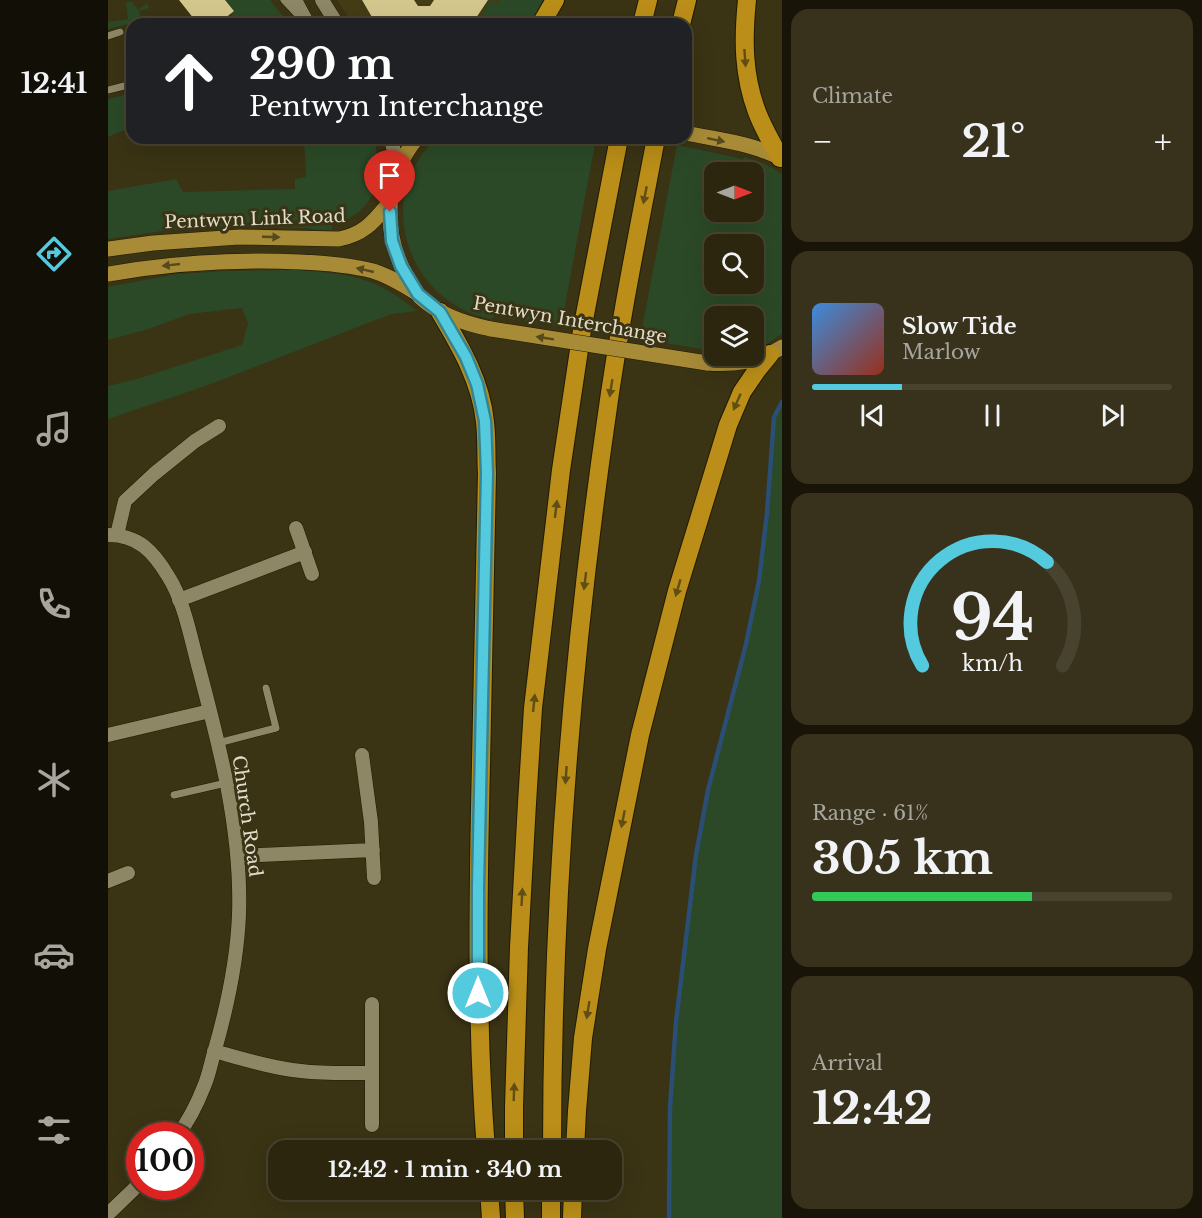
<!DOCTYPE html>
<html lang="en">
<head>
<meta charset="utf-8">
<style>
	body { margin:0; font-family:"Libre Baskerville",serif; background:#38321d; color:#f1f3f6; height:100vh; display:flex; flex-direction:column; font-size:22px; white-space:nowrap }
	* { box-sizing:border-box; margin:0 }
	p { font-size:20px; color:#a6a59e }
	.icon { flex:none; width:33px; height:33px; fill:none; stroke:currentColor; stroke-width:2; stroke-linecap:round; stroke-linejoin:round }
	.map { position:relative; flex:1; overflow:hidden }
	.side { display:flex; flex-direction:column; gap:9px; padding:9px; background:#181508; width:420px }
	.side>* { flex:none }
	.hud { position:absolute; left:18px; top:18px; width:566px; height:126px; border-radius:18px; box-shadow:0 6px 24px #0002,0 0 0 2px #48432f; background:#202124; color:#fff; overflow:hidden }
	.needle { width:39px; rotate:90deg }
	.buttons { position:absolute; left:596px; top:162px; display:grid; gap:12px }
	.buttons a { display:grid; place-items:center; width:60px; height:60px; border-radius:12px; background:#2c260f; box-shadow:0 6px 24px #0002,0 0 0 2px #48432f; font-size:30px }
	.speed { position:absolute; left:18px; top:1122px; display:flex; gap:12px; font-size:30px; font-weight:700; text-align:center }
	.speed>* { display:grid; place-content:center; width:78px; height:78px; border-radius:50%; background:#2c260f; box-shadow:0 6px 24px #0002,0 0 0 2px #48432f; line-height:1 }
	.speed .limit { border:9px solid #d22; background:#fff; color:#111 }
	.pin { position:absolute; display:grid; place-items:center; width:51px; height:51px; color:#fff; margin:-62px -26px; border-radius:50% 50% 50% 0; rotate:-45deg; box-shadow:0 0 6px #0007 }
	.pin .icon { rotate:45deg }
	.me { position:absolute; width:66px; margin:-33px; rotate:0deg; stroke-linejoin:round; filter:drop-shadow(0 0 4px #0008) }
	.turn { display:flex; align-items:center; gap:21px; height:126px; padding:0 24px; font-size:27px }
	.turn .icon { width:78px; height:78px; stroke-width:2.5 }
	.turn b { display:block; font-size:42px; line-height:51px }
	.big { font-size:45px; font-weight:700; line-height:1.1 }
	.side .card { flex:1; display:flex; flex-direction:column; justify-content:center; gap:9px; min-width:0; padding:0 21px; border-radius:18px; background:#38321d }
	.side .dial { align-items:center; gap:0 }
	.dial svg { height:156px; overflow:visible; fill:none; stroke:#48432f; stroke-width:7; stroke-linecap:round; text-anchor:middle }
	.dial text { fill:#f1f3f6; stroke:none }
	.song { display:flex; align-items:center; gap:18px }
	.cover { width:72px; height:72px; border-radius:9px; background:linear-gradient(135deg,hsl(210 70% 55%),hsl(10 70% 35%)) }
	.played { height:6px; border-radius:3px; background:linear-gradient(90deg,#54cade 25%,#48432f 25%) }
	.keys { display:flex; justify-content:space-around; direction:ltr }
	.heat { display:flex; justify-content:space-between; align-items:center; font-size:33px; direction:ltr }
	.charge { height:9px; border-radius:4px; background:linear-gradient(90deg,#34c759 61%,#48432f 0) }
	.trip { position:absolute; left:160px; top:1140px; width:354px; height:60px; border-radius:18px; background:#2c260f; box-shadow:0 6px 24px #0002,0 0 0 2px #48432f; font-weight:700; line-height:60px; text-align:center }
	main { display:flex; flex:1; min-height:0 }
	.tab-bar { display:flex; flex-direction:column; width:108px; justify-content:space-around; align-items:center; background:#120f06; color:#a6a59e }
	.tab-bar .icon { width:42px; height:42px }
	.tab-bar .selected { color:#54cade }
	.tab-bar b { font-size:27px; color:#f1f3f6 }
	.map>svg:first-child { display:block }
</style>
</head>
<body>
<main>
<nav class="tab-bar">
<b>12:41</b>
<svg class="icon selected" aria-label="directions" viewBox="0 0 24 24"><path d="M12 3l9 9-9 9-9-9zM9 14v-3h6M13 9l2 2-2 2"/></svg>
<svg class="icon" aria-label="music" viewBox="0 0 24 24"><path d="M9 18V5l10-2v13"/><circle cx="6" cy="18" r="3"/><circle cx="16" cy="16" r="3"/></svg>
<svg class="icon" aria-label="phone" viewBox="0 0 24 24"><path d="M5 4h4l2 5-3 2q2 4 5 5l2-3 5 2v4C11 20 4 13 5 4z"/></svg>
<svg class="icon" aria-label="climate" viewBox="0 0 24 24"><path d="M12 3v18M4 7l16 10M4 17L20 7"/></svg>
<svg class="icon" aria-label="car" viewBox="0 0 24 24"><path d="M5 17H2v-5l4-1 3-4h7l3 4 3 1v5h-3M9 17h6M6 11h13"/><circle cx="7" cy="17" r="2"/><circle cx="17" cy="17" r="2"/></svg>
<svg class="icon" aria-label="filters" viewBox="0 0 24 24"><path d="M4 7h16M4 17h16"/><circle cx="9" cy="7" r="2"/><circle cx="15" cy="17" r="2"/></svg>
</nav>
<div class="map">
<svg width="674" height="1218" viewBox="0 0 674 1218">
	<rect width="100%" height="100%" fill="#3a3314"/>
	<path fill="#443c15" d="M229,0H431L417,24H245Z"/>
	<path fill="#2b4927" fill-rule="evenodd" d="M117,0H162L181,24H136L131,17L127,20L122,13L126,10Z
		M383,0L389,4L392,0H435L422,24H368C375,17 376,8 383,0Z
		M19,2H24L30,10L39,3L41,8L31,11L34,24H29L28,22L0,29V22L20,19L18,5Z
		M20,94L24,96V127L0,137V99Z
		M196,138H258L259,141L267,143C276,181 265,215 224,225V230H210L198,228L103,227L54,231L0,239V191L68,179L75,192L187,189V179L198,177Z
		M329,138H488L453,327L385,316L384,319C300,304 263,197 329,138Z
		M569,145L635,159L636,157L657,164L674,174V334L659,344L645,349V316H606V353H600V350L532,339ZM606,172H645V212H606ZM606,244H645V284H606Z
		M188,270C213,272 238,273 262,282C279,288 295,300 309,311L284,314L265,321L103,384L0,419V386L29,379L134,345L140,323L134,308L81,314L41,329L0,340V287L69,274L119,271Z
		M674,402V1218H561L562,1108L568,1022L588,855L600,790L638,644L651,581L659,513L666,417Z"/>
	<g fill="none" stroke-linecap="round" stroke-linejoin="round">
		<path stroke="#2b4e75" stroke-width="4.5" d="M561,1218L562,1108L568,1022L588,855L600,790L638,644L651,581L659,513L666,417L674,402"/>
	</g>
	<path fill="#d3c78d" d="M71,0H117L126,11L116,19L120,24H90Z
		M254,0H306L310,6H322L326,0H380L364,24H268Z"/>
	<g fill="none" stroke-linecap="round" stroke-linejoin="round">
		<defs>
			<path id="service" d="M176,0L191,16
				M0,36L12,32
				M0,90L24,84
				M110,743L168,728L158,688
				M66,795L118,783"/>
			<path id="minor" d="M187,0L200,24
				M214,0L229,24
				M283,138L286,152L287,177
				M188,528L204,574
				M0,535C30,535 45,551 60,576C75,599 82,634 89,661C111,744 134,829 131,915C129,963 119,1008 106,1053C103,1063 101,1074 97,1084C90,1102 81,1121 69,1136
				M9,535L17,501L46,474L87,441L111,426
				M71,600L197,552
				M0,735L102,711
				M254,755L263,822L266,878
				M130,856L265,850
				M0,881L20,873
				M264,1004V1125
				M106,1051C135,1059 164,1068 193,1071C217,1074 241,1073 264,1073
				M0,1214L25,1190L32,1182"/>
			<path id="primary" d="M578,133C610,140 645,143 674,159
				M309,138C277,176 274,230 297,273C301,281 306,290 312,297C331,315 358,324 383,329
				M0,249L45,243L131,237L231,239C257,234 266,221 282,202
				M0,274C64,263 128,259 192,262C216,263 242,265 265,271C281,276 296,285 310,294
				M599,363C626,365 650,362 674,347"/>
			<path id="motorway" d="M639,0C635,39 635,75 649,112C655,128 664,143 672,158
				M433,24L447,0
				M534,24L540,0
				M573,24L579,0
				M332,312C352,346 373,381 377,422C379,439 378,456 379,473C377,570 375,667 373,764C370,893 368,1022 378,1150
				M406,1150V1107L411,947L419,803L425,708L453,470L474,330L511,138
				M444,1150C444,906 463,663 498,421C511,326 530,232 548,138
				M467,1150L469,1111L475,1038L489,949L532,735L569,591L620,425L634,392L649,370L662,354
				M381,1190L383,1218
				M406,1190L407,1218
				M443,1218V1190
				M464,1218L465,1190"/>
		</defs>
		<use href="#service" stroke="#211b00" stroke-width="8"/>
		<use href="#minor" stroke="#211b00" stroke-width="15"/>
		<use href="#primary" stroke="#211b00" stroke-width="16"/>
		<use href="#motorway" stroke="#211b00" stroke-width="20"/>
		<use href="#service" stroke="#8e8766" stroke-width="7"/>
		<use href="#minor" stroke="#8e8766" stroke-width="14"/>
		<use href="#primary" stroke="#a88b37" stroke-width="15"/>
		<use href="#motorway" stroke="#ba8e18" stroke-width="18"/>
		<defs>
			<path id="primary-bridge" d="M383,329L599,363"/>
		</defs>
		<use href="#primary-bridge" stroke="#211b00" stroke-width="16" stroke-linecap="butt"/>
		<use href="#primary-bridge" stroke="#a88b37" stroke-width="15"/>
	</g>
	<defs><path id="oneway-solid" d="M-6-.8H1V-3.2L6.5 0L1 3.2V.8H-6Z" transform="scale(1.5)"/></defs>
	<g fill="#604e15">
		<use href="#oneway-solid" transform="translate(637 58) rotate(86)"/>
		<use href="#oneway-solid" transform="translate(537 195) rotate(101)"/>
		<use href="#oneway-solid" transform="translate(503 388) rotate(99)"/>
		<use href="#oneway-solid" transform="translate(629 402) rotate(114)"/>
		<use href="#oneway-solid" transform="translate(448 509) rotate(-83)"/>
		<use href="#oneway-solid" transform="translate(477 581) rotate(97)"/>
		<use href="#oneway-solid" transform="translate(570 588) rotate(106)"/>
		<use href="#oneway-solid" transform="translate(426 703) rotate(-84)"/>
		<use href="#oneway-solid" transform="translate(458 775) rotate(94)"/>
		<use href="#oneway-solid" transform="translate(515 819) rotate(101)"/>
		<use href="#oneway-solid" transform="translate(414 897) rotate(-87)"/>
		<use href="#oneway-solid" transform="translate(480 1010) rotate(99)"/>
		<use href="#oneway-solid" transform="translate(406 1092) rotate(-88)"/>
	</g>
	<g fill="#56491d">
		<use href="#oneway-solid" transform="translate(608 140) rotate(12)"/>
		<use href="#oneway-solid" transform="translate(163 237) rotate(2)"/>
		<use href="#oneway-solid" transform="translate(63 265) rotate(174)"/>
		<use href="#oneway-solid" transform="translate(257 270) rotate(-167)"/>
		<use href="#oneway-solid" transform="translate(437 338) rotate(-171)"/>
	</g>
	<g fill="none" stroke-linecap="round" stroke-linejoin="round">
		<defs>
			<path id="route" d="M282,212L284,241L293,266L310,294L332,312L358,357L369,384L377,421L379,473L370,887V993"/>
		</defs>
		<use href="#route" stroke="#378390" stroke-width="15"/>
		<use href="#route" stroke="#54cade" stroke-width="10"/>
	</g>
	<g text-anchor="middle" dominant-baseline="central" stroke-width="6" stroke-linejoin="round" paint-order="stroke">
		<g font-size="18" fill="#e1ddcc" stroke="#3a3314">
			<text transform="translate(147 219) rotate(-2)">Pentwyn Link Road</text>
			<text transform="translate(462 320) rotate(10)">Pentwyn Interchange</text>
			<text transform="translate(139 816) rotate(82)">Church Road</text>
		</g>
	</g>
</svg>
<div class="buttons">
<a><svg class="needle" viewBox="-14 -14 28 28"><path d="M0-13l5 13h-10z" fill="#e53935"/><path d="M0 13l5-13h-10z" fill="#a6a59e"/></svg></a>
<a><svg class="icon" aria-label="search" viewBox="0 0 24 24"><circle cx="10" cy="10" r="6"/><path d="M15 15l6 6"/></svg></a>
<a><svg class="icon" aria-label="layers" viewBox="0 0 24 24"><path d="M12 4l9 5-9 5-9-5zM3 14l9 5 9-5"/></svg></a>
</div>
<div class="speed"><div class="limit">100</div></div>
<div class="pin" style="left:282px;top:212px;background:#d93025"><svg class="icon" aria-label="arrive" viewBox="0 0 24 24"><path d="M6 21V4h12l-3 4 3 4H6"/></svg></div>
<svg class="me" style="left:370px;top:993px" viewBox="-20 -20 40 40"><circle r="17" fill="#54cade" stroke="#fff" stroke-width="3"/><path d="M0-11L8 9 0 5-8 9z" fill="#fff"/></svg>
<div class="trip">12:42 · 1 min · 340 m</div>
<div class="hud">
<div class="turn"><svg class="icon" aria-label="ahead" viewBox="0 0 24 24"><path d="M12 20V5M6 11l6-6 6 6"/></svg><div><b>290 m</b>Pentwyn Interchange</div></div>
</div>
</div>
<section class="side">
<div class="card"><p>Climate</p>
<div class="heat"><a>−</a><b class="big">21°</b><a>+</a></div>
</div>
<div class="card">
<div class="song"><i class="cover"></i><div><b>Slow Tide</b><p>Marlow</p></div></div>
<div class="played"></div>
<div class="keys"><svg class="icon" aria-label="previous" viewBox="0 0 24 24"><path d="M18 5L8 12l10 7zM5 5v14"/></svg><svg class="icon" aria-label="pause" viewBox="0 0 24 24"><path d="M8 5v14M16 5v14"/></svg><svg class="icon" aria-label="next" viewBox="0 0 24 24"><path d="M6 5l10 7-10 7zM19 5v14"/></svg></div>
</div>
<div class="card dial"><svg viewBox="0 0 100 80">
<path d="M14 69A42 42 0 1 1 86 69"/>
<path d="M14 69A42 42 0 0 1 78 16" stroke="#54cade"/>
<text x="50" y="56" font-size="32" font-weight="700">94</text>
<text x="50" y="72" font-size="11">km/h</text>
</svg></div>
<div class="card"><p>Range · 61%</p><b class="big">305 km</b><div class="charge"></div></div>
<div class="card"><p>Arrival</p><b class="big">12:42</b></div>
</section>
</main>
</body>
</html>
